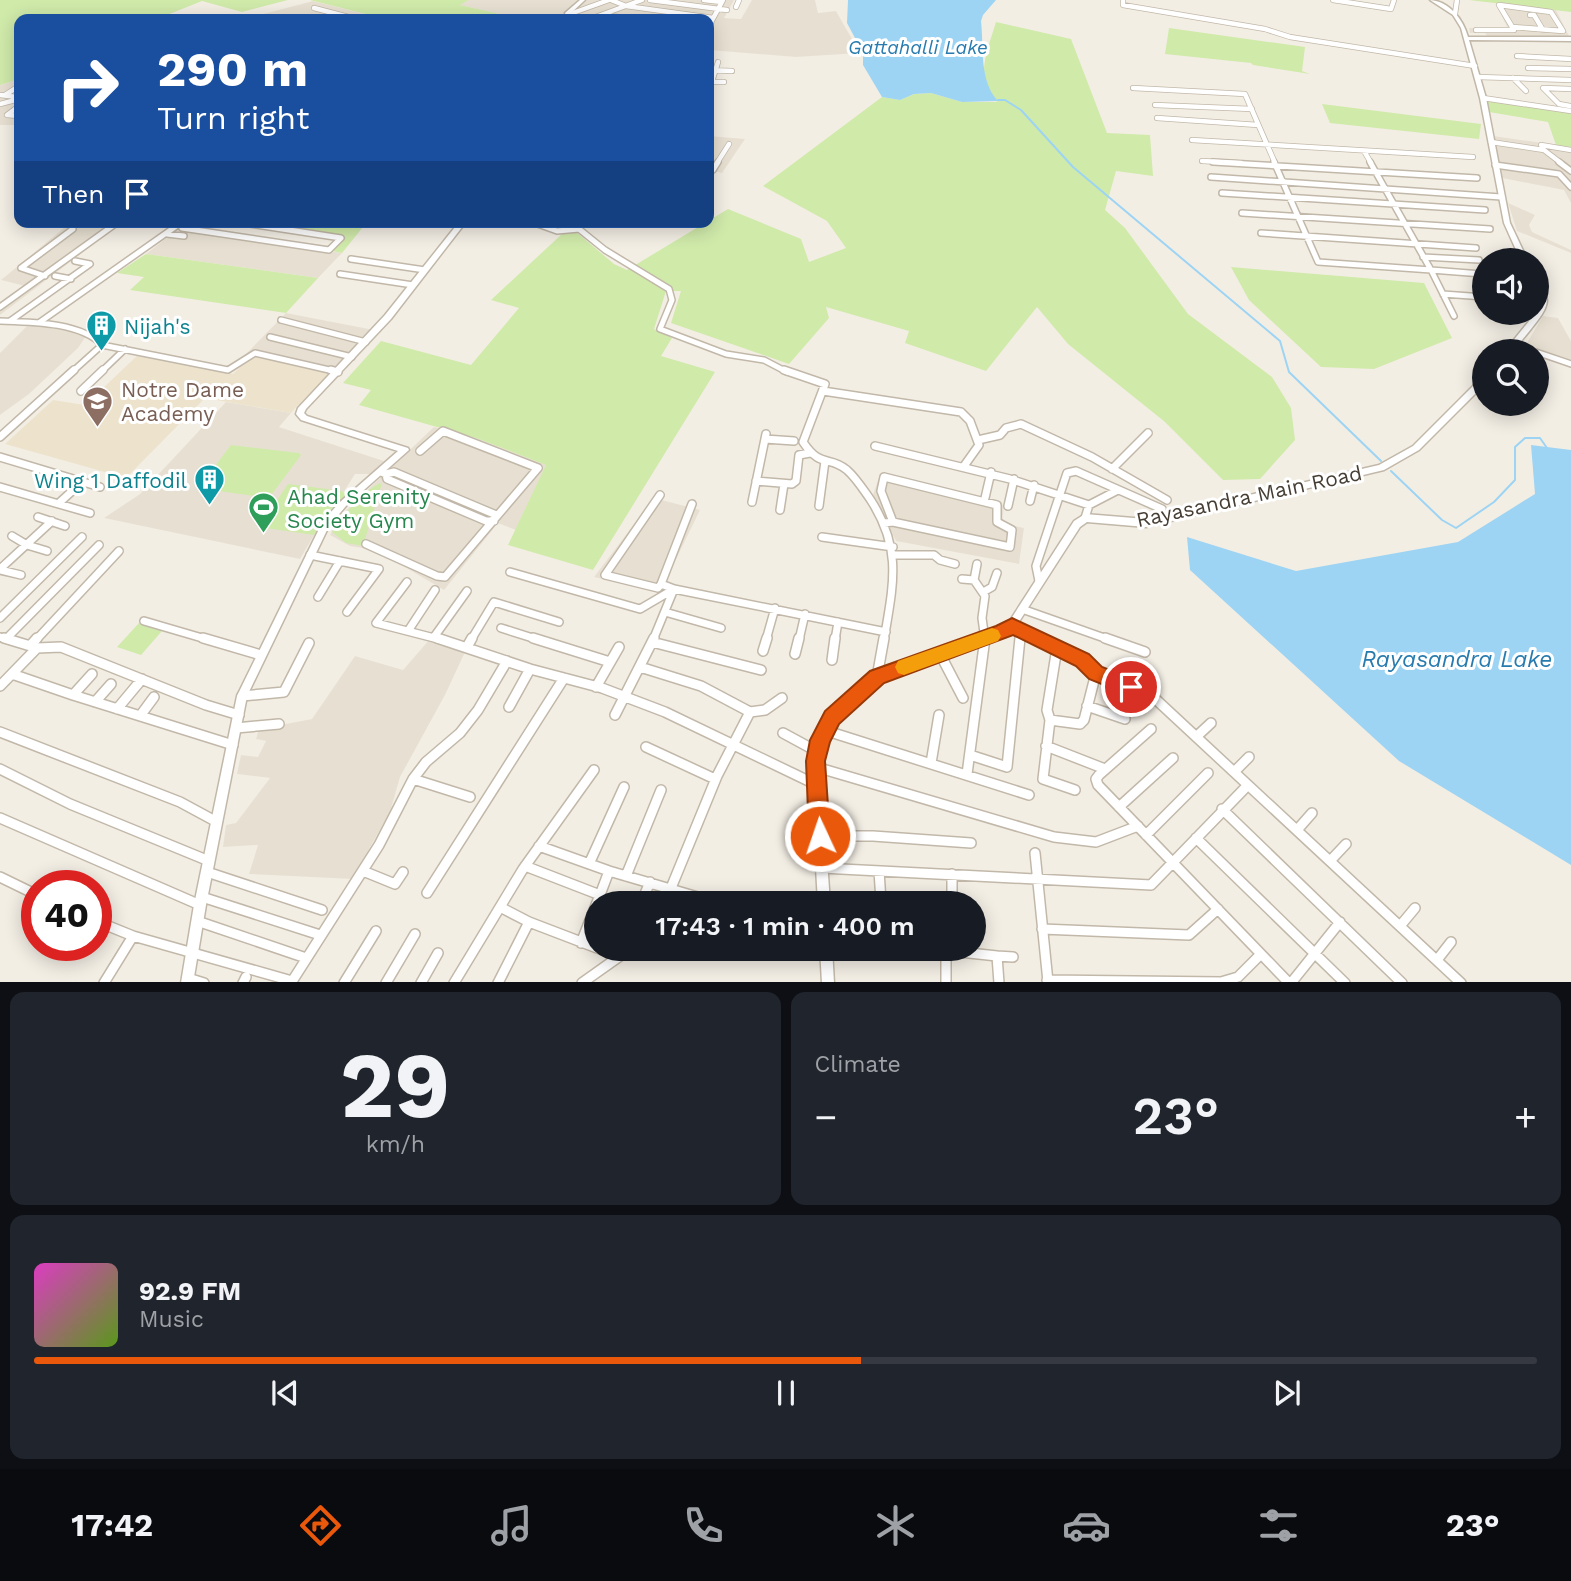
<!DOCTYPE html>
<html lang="en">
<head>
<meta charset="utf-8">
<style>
	body { margin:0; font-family:"Work Sans",sans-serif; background:#20242c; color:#f1f3f6; height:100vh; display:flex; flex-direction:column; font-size:26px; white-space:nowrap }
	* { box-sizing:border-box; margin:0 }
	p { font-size:23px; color:#9ea1a6 }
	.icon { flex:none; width:38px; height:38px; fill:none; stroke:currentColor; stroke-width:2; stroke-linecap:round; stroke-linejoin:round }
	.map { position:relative; height:982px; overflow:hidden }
	.drawer { display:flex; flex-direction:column; gap:10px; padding:10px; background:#0d0f14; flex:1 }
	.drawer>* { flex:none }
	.banner { position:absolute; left:14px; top:14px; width:700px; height:214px; border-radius:14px; box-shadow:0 4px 18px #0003; background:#1a4fa0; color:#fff; overflow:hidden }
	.buttons { position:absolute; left:1472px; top:248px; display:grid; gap:14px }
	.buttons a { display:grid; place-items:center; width:77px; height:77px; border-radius:50%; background:#171b24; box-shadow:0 4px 18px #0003; font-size:35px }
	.speed { position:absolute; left:21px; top:870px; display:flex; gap:14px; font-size:35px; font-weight:700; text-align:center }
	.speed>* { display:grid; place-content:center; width:91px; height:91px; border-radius:50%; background:#171b24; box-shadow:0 4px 18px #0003; line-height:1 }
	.speed .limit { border:10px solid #d22; background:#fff; color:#111 }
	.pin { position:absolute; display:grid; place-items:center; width:60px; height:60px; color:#fff; margin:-30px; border:4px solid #fff; border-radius:50%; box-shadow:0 2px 7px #0007 }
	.me { position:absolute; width:77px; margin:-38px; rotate:357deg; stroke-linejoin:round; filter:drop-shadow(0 0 5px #0008) }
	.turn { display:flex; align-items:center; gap:24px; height:147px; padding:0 28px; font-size:32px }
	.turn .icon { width:91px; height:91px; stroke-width:2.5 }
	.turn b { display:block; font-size:49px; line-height:60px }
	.then { display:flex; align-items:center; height:66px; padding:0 28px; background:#0003; gap:14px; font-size:26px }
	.big { font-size:52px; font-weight:600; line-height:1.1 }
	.drawer .tile { flex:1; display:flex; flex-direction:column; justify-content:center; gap:10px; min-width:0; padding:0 24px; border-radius:14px; background:#20242c }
	.drawer .dial { align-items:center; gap:0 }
	.dial b { font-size:91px; line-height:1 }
	.song { display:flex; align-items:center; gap:21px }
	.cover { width:84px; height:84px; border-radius:10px; background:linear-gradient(135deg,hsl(310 70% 55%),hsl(90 70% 35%)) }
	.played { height:7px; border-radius:4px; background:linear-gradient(90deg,#ea580c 55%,#363941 55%) }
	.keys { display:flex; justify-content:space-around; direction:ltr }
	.heat { display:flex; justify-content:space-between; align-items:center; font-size:38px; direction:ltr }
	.drawer .tiles { flex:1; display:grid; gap:10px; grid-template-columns:1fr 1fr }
	.tile:last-child { grid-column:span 2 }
	.trip { position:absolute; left:584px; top:891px; width:402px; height:70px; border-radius:35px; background:#171b24; box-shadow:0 4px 18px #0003; font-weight:600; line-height:70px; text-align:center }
	.dock { display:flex; height:112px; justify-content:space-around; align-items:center; background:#090b0e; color:#9ea1a6 }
	.dock .icon { width:49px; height:49px }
	.dock .current { color:#ea580c }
	.dock b { font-size:32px; color:#f1f3f6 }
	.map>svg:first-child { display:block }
</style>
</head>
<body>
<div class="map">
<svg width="1571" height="983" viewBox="0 0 1571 983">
	<rect width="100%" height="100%" fill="#f3eee4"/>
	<path fill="#e7e0d2" d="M469,0H581L565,14L566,17L563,19H522L459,5Z
		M586,0H734L724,18L741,19L752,0H815L818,13L836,11L860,53L796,57L709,50V19H572L570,13Z
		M313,1L384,19H245Z
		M1496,4L1556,10L1570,38L1488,37L1485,33H1470L1469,28L1508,29Z
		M19,79V125H0V85Z
		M709,136L745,139L722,173L709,170Z
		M1493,136L1571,147V203L1564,190L1502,178Z
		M1508,203L1535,215L1529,225L1532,232L1571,250V253L1517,231Z
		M71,222H123L0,315V305L25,286L1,280Z
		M178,229L342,253L318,278L146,254Z
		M286,313L374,330L331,374L246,354Z
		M1543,316L1558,318L1571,341V367L1537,355L1536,352L1522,351Z
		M30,323L86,336L78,348L29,394L0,415V353Z
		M226,402L291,413L279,427L384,461L370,474H355L343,493L346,495L327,513L300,559L104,518L140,494Z
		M434,427L476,438L547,465L516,530L498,523L444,590L376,550L350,546L330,535L339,517Z
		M880,474L1004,505L1002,523L1024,528L1019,564L896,541L873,495Z
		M654,498L700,510L660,592L594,577Z
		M429,640L465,652L445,695L400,777L390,812L352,879L249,874L258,845L223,847L226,825L236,823L270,778L237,774L241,755L258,757L266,741L256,739L259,729L312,719L355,656L403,670Z"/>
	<path fill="#ede3cd" d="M140,353L233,374L252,356L331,374L305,403L298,405L291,413L205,398L126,478L5,444L53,400L85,405Z"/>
	<path fill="#d0eaaa" d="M0,0H288L242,12L202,1L157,19H19V79L0,85Z
		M310,0H469L460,5L522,19H385Z
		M1469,0H1571V12Z
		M996,22L1071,39L1107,133L1150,135L1153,176L1116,171L1105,210L1125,228L1188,314L1272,377L1291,408L1295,440L1260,479L1223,480L1165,422L1068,344L1037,307L986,371L905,343L909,331L826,307L829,318L789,364L671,323L681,291H666L654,329L672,338L661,356L715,372L593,570L508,545L546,465L476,438L359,405L371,390L343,383L381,341L471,365L519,308L491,300L563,233L575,231L614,264L627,270L728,209L801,239L809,262L846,248L827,221L763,186L882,97L900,100L914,94L931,93L962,102H997C995,98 992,96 990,93C976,72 990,43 996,22Z
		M1169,28L1305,47L1302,71L1310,74L1253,65L1251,63L1165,54Z
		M1486,100L1571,113V147L1556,145L1548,122L1489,112Z
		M1322,104L1481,124L1479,139L1330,123Z
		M245,222H367L342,253L332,251L344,237Z
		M146,254L318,278L286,313L130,290L144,277L117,273Z
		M1231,267L1424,283L1452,338L1374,369L1321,367L1249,300Z
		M231,445L299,453L301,455L269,498L198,488Z
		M382,483L363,546L346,543L332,532C342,517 365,487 382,483Z
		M288,484L342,491L346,495L327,513L314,535L259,527Z
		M139,623L162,631L141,655L117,647Z"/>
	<path fill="#9dd4f4" d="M848,0H996L983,15L981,21C984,48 979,81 998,101L962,102L931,93L914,94L900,100L882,97L863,65V53L847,23Z
		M1531,445L1571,450V865L1399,761L1190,570L1187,537L1296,571L1458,542L1535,494Z"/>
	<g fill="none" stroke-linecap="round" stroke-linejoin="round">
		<path stroke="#9dd4f4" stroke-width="2" d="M998,100H1005L1021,110L1073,167L1280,341L1289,372L1381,461
			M1391,471L1442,520L1456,528L1494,502L1515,480V447L1525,438H1540L1547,448"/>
		<defs>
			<path id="minor-far3" d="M611,0L626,6L713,18
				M650,0L727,10
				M704,0L722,2
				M1123,0V5L1265,29L1290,37L1475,66
				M1333,0L1391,9L1394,0
				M736,7L739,0
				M314,8L356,19
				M570,14L609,0
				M1455,14L1457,0
				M605,15L632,19
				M1530,15H1534L1543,30
				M289,17L297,19
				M590,19L642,0
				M709,26L723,0
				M1476,30H1514L1499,5L1551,12L1563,31L1513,27
				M1517,56L1571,59
				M1528,68L1571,69
				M709,70L732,71
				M1478,77L1571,80
				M1513,78L1526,91
				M709,82H724
				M1133,88L1245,94L1275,163
				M709,91L718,62
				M0,95L17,97
				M5,95L19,86
				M1483,98L1571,111
				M0,104L19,99
				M1155,105L1252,109
				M19,106L7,115L19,116
				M1570,106L1559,104L1543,88L1571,89
				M1157,118L1258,125
				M1192,140L1473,157
				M1491,142L1544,150L1561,163
				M1541,145L1571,150
				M1364,151L1371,163
				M1202,161L1241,163
				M717,163L729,144"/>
			<path id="minor-far2" d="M1213,162L1477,178
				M1274,162L1318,262L1431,270L1370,162
				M1559,162L1571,171
				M1495,165L1559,174L1571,187
				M709,170H713L718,162
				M1211,177L1501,197
				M1222,193L1485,210
				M1242,213L1490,229
				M189,222L182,228L329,250L341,238L237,222
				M532,222L557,231L579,229L605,250L669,289L672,300L660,329L726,354L764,360L787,372
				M1261,233L1476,248
				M167,234L184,236
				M1423,257L1479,260
				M351,259L425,270
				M1431,270L1482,274L1484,277
				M1431,270L1454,316
				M340,274L413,285
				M45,276L21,268L73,229L71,225L75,222
				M55,276L71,279
				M1443,294L1484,297
				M0,307L118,222
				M281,320L366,342
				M0,321C30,322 81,322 102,345L228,370L255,353L338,372
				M10,321L90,264L75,261
				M40,322L182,222
				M270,337L352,357
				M1514,345L1535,352
				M1536,352L1571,364
				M72,372L102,345
				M101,372L125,349"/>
			<path id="minor-far1" d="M331,370L338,372
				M784,370L825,384L803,442C821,469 829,455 847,470C856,478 863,489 870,499C903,549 893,585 884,640
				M81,391L103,370
				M823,391L961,412L970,421L979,445L964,466
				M0,437L74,370
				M765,439L794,441
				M978,440L1000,435L1006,428L1021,424L1092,457L1167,500
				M875,446L1010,479L1089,505
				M0,457L100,487
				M1112,469L1148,433
				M381,472L386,474L387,479L486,521H494
				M386,474L394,472L494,514V521
				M884,477L997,505V522L1012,530L1010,547L893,522L881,491Z
				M756,481L792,484L796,481L799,455L810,453
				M0,487L90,513
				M985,498L991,472
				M1030,501L1034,485
				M752,502L766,434
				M59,503L82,482
				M819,506L825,461
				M1008,506L1014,479
				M780,510L784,484
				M38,517L65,526
				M1085,518L1089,505L1116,491
				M884,523L893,522
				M12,536L27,545L47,551
				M822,537L893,547
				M366,544L437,576L445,577L538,468L443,431L420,451
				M310,555L379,569L347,612
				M895,555H934L940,560L955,564
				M977,564L974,580L985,596L982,618L985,640
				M0,569L52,521
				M0,570L21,575
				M510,572L640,609L674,589L886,632
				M962,579L974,580
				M1039,581L1036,566L1067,473L1076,471L1162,509
				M407,582L376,623L442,640
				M661,584L692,504
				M985,591L992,587L997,573
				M318,597L340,561
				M1022,609L1110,640
				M665,612L721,628
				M0,618L82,537
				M144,621L209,640
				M1012,625L1042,640
				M501,628L539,640
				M408,631L435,590
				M0,637L9,640
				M434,637L467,591
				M7,638L99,545
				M36,640L119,551
				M471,640L494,602L559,622
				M653,640L674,589L661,584L658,588L605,575L660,495
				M766,640L775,608
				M799,640L805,614
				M835,640L838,622
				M1020,640L1021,630"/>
			<path id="minor" d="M4,638L37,648L61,647L206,705L239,715
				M203,638L261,655
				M437,638L530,669L602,688L665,712L817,785
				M533,638L610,662
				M1038,638L1082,660L1096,673L1149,693L1461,983
				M1105,638L1145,652
				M652,642L761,670
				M30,646L37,638
				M467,647L472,638
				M763,651L767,638
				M795,654L799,638
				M940,654L963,698
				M832,660L835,638
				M640,667L701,686L750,712L717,776L671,888
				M12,674L73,695L92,674
				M877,677L884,638
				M0,686L37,648
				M596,687L619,647
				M73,695L233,745
				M242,696L284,692L309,643
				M95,702L111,684
				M1087,706L1125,719
				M509,707L530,669
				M117,709L142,679
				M750,712L765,710L782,698
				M615,715L654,638
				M140,716L154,697
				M1050,720L1047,710L1057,648
				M236,728L279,724
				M1151,729L1099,775L1096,779L1098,785L1289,983
				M824,730L1029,795
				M0,732L180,802L217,822
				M783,733L818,752
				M1196,737L1211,723
				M1046,746L1105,769
				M646,747L715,779
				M970,755L1007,767L1020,638
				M931,763L939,715
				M816,767L1054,837L1096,842L1138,826
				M0,769L70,804L209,861
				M1234,772L1249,757
				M967,774L985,638
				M413,779L470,797
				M1075,790L1043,779L1050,720L1080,724L1084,720L1096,673
				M1119,807L1173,758
				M1222,809L1402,983
				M0,818L200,905
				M1297,830L1312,813
				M1146,835L1208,773
				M820,836H873L971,843
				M1196,838L1345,983
				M539,846L609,871L718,903
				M1035,853L1048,982
				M1330,861L1346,844
				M589,864L624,787
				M525,866L600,895L609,871
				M822,868L1151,885L1248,785
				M363,871L395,884L403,872
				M879,871L881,901
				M207,872L322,910
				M952,874V903
				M626,876L661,790
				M0,877L37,895
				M427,893L564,678
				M202,897L320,935
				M641,903L650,882
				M500,907L529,922L597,948
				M96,921L133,936L292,981
				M197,921L306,958
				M1400,926L1415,908
				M1042,929L1189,935L1218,909
				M581,943L600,895
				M598,948L620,956L623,948
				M923,948L997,956L999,983
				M946,952V983
				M997,956L1013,957
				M1437,960L1451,942
				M188,978L204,983
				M1047,980L1221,982L1238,977L1261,954
				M104,983L133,936
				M243,983L246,977
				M291,983L379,845L413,779L426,762L460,733L478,710L507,661
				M344,983L376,931
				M386,983L415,934
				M421,983L438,953
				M454,983L523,869L594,770
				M498,983L529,922
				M582,983L620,956
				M1291,983L1340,922"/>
			<path id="tertiary" d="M580,0H585L570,14L571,19H567L565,13Z
				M1430,0C1449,1 1463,19 1468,37H1571V41L1469,40L1486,98L1510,223L1528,261H1521L1504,223L1480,98L1461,28L1453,15Z
				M459,222H466L391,319L306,409L304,413L307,416L408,448L409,450L346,506L329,526L247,696L206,905L193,983H181L194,905L237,696L323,521L340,502L398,451L301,420L296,414L298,408L385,315Z
				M1536,280C1556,299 1545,311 1531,329C1525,337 1518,344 1512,352H1504L1538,310L1540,298L1536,290Z
				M1484,377V385L1419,450L1384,470L1146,527L1087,522L1080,527L1015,628L1006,635L881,680L836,722L825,741L820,761L830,903H818L810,761L815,740L828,714L873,674L999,629L1009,622L1074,521L1085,514L1146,519L1379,465L1413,446L1481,378Z
				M820,948H832L834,983H822Z"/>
		</defs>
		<use href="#minor-far3" stroke="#c2b8a9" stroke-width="6"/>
		<use href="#minor-far2" stroke="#c2b8a9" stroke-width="8"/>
		<use href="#minor-far1" stroke="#c2b8a9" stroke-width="10"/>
		<use href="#minor" stroke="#c2b8a9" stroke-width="12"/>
		<use href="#tertiary" stroke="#c2b8a9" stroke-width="3"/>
		<use href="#minor-far3" stroke="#fff" stroke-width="4.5"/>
		<use href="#minor-far2" stroke="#fff" stroke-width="5"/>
		<use href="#minor-far1" stroke="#fff" stroke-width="7"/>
		<use href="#minor" stroke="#fff" stroke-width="9"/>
		<use href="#tertiary" fill="#fff" fill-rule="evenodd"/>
	</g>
	<path fill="#ea580c" stroke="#983908" stroke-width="2" d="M1012,618L1089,654L1102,667L1138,681L1140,687L1138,693L1131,696L1089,679L1076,666L1013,635L884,683L839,724L830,742L825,761L830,836L827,844L820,847L812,844L809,836L806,761L810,740L825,711L870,671L996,626Z"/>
	<path fill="#f59e0b" d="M992,628L998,630L1001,636L998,641L904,675L898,673L895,667L898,661Z"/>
	<defs>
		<symbol id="building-pin" viewBox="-11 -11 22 30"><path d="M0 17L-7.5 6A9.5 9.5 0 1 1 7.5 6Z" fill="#0f9aa8" stroke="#fff"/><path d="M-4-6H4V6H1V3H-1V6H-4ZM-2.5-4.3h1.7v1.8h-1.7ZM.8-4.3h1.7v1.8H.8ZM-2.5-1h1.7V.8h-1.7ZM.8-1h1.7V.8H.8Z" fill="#fff"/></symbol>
		<symbol id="school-pin" viewBox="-11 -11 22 30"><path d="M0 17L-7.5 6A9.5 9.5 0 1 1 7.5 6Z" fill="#8d6e63" stroke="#fff"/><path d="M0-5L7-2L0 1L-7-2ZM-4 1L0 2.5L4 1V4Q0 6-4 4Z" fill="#fff"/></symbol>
		<symbol id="stadium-pin" viewBox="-11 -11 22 30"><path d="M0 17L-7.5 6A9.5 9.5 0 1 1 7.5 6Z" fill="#2e9e5b" stroke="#fff"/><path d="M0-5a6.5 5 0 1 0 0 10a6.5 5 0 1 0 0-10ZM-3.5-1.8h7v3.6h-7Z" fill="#fff"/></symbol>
	</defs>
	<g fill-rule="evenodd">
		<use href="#building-pin" x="84" y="308" width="35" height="47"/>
		<use href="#school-pin" x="80" y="384" width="35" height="47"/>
		<use href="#building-pin" x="192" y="462" width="35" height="47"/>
		<use href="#stadium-pin" x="246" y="490" width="35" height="47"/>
	</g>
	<g text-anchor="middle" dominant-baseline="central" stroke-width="6" stroke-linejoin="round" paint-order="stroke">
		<g font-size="19" font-style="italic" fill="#277bae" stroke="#fff">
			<text x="918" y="47">Gattahalli Lake</text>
		</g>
		<g font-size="21" fill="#0d838f" stroke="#fff" text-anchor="start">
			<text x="124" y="326">Nijah's</text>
			<text x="187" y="480" text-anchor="end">Wing 1 Daffodil</text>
		</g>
		<g font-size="21" fill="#785e54" stroke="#fff" text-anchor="start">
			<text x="121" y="389">Notre Dame<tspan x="121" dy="24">Academy</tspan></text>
		</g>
		<g font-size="21" fill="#27864d" stroke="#fff" text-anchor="start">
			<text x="287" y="496">Ahad Serenity<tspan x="287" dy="24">Society Gym</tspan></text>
		</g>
		<g font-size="21" fill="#463e34" stroke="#fff">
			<text transform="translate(1249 496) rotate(-12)">Rayasandra Main Road</text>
		</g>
		<g font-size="23" font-style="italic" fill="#277bae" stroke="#fff">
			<text x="1457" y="659">Rayasandra Lake</text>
		</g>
	</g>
</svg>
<div class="buttons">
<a><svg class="icon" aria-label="sound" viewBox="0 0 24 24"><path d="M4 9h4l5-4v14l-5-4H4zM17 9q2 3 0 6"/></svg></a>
<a><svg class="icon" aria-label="search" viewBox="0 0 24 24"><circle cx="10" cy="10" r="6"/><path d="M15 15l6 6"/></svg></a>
</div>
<div class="speed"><div class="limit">40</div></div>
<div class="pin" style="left:1131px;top:687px;background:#d93025"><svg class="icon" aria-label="arrive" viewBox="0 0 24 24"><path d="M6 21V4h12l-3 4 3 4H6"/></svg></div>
<svg class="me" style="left:820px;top:836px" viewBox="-20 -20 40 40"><circle r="17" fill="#ea580c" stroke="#fff" stroke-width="3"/><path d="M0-11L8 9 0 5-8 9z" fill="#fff"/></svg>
<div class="trip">17:43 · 1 min · 400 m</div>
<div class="banner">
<div class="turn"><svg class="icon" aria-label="right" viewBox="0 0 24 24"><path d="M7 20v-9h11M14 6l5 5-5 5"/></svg><div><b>290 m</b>Turn right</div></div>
<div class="then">Then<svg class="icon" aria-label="arrive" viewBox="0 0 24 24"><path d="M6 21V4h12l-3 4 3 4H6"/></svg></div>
</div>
</div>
<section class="drawer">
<div class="tiles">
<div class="tile dial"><b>29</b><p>km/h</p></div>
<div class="tile"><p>Climate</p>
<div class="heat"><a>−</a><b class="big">23°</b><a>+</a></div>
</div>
<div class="tile">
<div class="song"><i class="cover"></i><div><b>92.9 FM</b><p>Music</p></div></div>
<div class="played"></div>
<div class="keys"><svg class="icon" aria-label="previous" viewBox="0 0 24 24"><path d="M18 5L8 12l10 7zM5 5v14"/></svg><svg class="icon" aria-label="pause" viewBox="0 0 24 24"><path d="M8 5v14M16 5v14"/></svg><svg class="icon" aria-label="next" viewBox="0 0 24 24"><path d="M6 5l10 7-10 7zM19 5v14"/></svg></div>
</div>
</div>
</section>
<nav class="dock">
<b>17:42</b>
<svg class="icon current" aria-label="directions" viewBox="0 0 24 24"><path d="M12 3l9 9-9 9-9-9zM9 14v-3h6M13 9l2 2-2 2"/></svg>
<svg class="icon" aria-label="music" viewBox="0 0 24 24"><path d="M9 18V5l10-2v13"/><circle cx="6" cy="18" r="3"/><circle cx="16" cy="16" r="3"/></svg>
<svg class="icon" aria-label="phone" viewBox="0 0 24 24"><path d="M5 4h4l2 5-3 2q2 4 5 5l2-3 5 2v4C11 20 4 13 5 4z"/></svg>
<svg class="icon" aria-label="climate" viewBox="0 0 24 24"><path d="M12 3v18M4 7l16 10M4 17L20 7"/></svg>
<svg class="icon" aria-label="car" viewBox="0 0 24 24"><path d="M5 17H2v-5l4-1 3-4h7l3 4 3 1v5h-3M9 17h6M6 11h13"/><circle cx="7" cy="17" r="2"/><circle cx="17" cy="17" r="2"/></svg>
<svg class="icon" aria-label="filters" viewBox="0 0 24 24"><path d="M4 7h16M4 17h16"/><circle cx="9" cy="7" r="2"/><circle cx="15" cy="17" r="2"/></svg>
<b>23°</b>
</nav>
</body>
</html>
